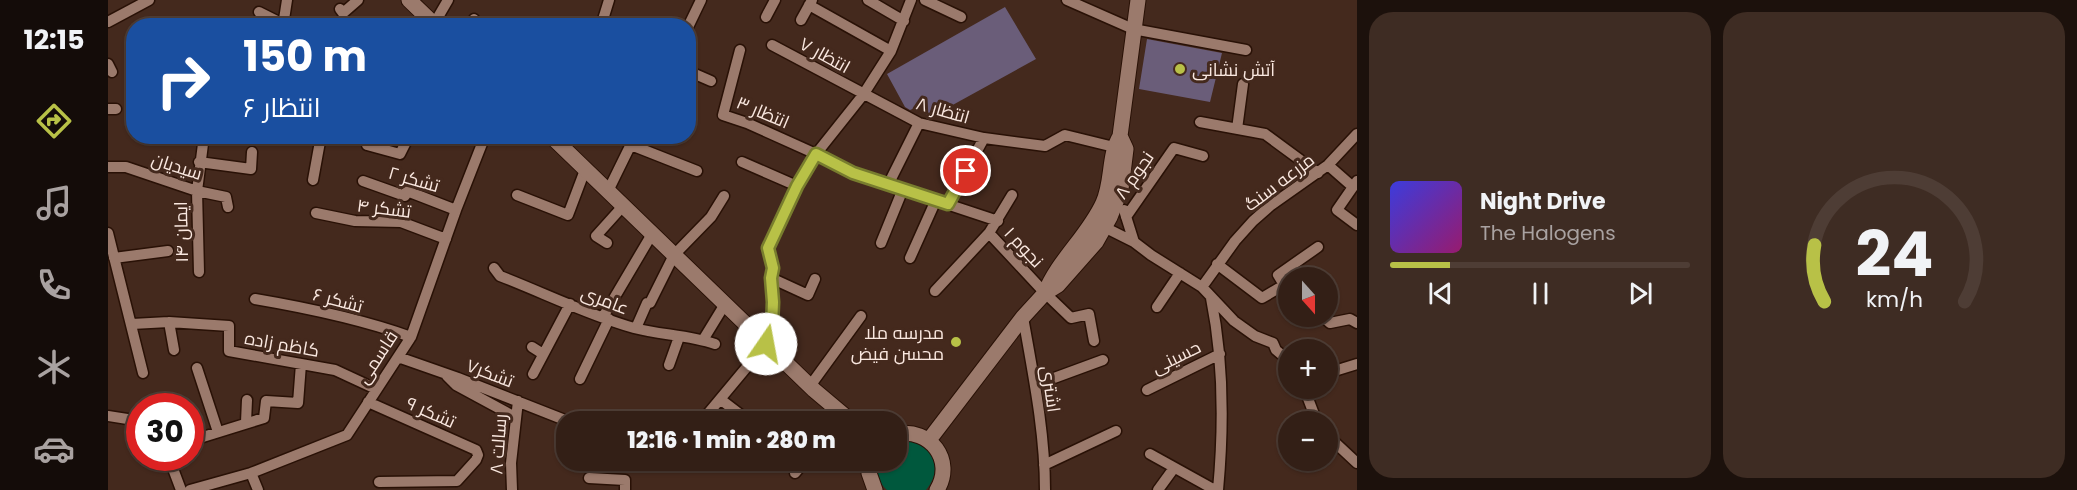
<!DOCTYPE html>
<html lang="en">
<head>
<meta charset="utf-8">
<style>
	body { margin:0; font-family:Poppins,Cairo,sans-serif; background:#3e2c23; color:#f1f3f6; height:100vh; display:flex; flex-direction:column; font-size:22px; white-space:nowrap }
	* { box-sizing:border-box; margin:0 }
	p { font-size:20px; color:#a9a2a1 }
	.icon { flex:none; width:33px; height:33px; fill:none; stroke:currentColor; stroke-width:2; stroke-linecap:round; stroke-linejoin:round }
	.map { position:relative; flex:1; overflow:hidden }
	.drawer { display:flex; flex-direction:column; gap:12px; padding:12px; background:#1c110c; width:720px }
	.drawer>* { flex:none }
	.banner { position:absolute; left:18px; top:18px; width:570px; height:126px; border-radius:24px; box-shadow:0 2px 4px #0004,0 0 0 2px #4e3d35; background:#1a4fa0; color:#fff; overflow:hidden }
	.needle { width:39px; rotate:159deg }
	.controls { position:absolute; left:1170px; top:267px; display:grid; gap:12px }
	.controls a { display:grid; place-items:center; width:60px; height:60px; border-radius:50%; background:#331f16; box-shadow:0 2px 4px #0004,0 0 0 2px #4e3d35; font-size:30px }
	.speed { position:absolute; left:18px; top:393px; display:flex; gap:12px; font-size:30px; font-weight:700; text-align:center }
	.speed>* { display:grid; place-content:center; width:78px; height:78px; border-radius:50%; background:#331f16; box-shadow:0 2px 4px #0004,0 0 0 2px #4e3d35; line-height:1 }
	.speed .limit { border:9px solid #d22; background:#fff; color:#111 }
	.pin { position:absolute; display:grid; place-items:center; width:51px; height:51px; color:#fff; margin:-26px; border:3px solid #fff; border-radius:50%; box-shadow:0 2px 6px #0007 }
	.me { position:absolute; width:66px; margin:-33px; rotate:12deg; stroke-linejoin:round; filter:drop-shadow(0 0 4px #0008) }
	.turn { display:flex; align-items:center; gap:21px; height:126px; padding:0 18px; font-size:27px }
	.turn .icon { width:78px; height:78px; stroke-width:2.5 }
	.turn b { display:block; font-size:42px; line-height:51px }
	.drawer .tile { flex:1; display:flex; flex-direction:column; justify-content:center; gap:9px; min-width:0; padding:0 21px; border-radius:24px; background:#3e2c23 }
	.drawer .dial { align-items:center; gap:0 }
	.dial svg { height:156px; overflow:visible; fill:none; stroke:#4e3d35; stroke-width:7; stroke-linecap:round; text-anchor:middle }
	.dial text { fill:#f1f3f6; stroke:none }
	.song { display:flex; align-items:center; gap:18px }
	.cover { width:72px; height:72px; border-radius:9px; background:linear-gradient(135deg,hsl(240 70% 55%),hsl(320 70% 35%)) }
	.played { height:6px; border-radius:3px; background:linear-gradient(90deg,#b8c147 20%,#4e3d35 20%) }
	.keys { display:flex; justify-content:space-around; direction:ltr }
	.drawer .tiles { flex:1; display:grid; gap:12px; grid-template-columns:repeat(2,1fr) }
	.trip { position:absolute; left:448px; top:411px; width:351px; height:60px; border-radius:24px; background:#331f16; box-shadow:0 2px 4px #0004,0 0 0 2px #4e3d35; font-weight:800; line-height:60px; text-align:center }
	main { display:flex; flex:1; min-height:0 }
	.tab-bar { display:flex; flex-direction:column; width:108px; justify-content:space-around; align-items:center; background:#140c09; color:#a9a2a1 }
	.tab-bar .icon { width:42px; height:42px }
	.tab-bar .on { color:#b8c147 }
	.tab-bar b { font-size:27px; color:#f1f3f6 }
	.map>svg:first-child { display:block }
</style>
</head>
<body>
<main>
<nav class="tab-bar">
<b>12:15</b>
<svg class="icon on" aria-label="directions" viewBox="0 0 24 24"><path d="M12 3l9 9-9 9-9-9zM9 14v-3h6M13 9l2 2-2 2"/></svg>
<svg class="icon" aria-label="music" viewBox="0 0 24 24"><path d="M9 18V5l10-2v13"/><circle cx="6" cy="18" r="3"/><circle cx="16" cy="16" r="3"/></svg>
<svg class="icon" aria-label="phone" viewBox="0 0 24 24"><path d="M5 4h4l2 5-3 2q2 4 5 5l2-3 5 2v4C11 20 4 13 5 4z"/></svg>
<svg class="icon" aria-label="climate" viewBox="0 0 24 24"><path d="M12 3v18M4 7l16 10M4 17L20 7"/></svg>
<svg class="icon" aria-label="car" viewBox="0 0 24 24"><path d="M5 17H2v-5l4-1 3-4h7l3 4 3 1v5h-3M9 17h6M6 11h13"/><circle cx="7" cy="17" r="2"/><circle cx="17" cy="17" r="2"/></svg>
</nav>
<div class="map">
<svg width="1249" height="490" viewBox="0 0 1249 490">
	<rect width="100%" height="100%" fill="#44291d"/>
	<path fill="#00583d" d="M793,440C798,441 807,440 812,443C831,454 831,475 818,490H779C770,482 768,472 771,461L789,460V441Z"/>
	<path fill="#6a5d79" d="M897,7L928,59L821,118L812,106L802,110L797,107L779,74Z
		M1039,39L1114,53L1102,102L1031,89Z"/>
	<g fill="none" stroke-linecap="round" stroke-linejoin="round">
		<defs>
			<path id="street" d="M760,0L796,21
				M817,0L853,17
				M959,0L1025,29L1138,50
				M701,5L783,51
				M232,9L235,13L250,0
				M151,12L175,24
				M658,17L667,0
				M693,20L704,0
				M0,22L41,0
				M326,24L340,0
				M175,26L179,0
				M364,26L366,19
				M493,26L501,0
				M580,27L593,0
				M664,45L811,123L876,138L937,146L957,135L1006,147
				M632,50L615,115L639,123L708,154L745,173L890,221
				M0,64L4,72
				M580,71L603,81
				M0,109H8
				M1092,122L1157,134L1210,173
				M1129,129L1135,84
				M262,136L259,145L292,154L301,136
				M523,145L589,171
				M91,162L143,169L144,152
				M634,162L689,186
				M1220,165L1245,187
				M0,167H18L89,191L118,197L120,207
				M205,180L213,136
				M255,181L297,196L299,191L348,210
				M1249,181L1229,210L1249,225
				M780,185L811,123
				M500,191L527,136
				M409,195L460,215L477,170
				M904,195L881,233L937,293L963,318L981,314L986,341
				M840,204L876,138
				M1016,210L1026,242
				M208,213L247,221L293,222L338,239
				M1018,217L1066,148L1095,156
				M990,224L1026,242L1043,255L1094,287L1126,321L1147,336L1165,343L1168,350L1180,360
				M0,233L35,373
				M499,243L488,236L515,206
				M773,243L795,189
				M6,258L60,251
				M802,258L828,200
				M1109,264L1154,298L1176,285L1180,289
				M386,268L392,276C436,293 480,315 526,328C552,335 581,335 607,344
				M91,272L89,191L96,136
				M663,278L700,295L707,279
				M1176,285L1170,275L1210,247
				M1094,287L1127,241L1145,221L1162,206L1220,165L1249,134
				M827,291L881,233
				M1103,298C1116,362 1116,425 1110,490
				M147,299C200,308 253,319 303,337
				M1049,307L1072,273
				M1214,316L1222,323L1242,319L1249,323
				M495,317L544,234
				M915,317C925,374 937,432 937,490
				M61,322L66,350
				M24,324L61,322L121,326V351L227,370L268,389
				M528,328L539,303H542L566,255L603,217L616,196
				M595,340L617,304
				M424,347L435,354
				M290,357L350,378L462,422
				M561,365L571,337
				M89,368L110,432
				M1220,373L1249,364
				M425,374L462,304
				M339,376L348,385L407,417
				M472,379L501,319
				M927,385L995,360
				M702,386L753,316
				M1196,388L1209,422
				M1039,390L1112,354
				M612,399L642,422
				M260,402L368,450L370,455L368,460L349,481L271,482
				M0,416L32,421
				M138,422L139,400
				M593,422L658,344L664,325L665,302L663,278L665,268L660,248L689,186L708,154L755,95L783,51L803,0
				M1220,436L1249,463
				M82,441L156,418L158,401L190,403L193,364
				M1042,454L1107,490
				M61,458L73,490
				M546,460L552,464L561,460
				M936,465L1008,431
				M143,473L150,490
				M687,473L698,460
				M481,478L517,480V490
				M82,490L143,473L239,435L303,337L348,210L377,136
				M404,490L403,463L410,401
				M1050,490L1066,468"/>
			<path id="secondary" d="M301,0L328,26
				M443,136L706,390L744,422
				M937,293C950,260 980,236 995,203C1005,181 1000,156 1012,136L1030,0
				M789,434C822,428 847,460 829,490
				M821,440L915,317L937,293L950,285L988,242L1002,217L1013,189L1018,149L1012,136
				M762,460L761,473L767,490"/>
		</defs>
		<use href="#street" stroke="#291106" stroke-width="13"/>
		<use href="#secondary" stroke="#291106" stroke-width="17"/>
		<use href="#street" stroke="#9b7a6c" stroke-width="10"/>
		<use href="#secondary" stroke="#9b7a6c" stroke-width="15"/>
	</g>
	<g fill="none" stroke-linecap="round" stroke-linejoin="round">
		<defs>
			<path id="route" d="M658,344L664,326L665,302L663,278L665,268L660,248L689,186L708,154L745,173L840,204L858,171"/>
		</defs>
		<use href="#route" stroke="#787d2e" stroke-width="15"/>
		<use href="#route" stroke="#b8c147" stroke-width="10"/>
	</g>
	<g fill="#b8c147" stroke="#44291d" stroke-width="2">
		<circle cx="1072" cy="69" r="6"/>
		<circle cx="848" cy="342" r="6"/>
	</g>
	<g text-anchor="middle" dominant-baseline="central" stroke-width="6" stroke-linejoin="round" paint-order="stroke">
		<g font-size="18" fill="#fae8e0" stroke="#44291d">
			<text transform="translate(717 55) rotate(29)">انتظار ۷</text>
			<text transform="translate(835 110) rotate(16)">انتظار ۸</text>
			<text transform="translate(655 112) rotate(23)">انتظار ۳</text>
			<text transform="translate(69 166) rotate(18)">سیدیان</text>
			<text transform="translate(1026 175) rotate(-55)">نجوم ۸</text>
			<text transform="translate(306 179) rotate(16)">تشکر ۲</text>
			<text transform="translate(1171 182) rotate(-37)">مزرعه سنگ</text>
			<text transform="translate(276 208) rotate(7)">تشکر ۴</text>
			<text transform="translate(73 232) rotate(-91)">ایمان ۱۴</text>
			<text transform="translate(916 247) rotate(47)">نجوم ۱</text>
			<text transform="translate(230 300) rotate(15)">تشکر ۶</text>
			<text transform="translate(497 300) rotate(21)">عامری</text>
			<text transform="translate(174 344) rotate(10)">کاظم زاده</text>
			<text transform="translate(269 357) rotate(-57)">قاسمی</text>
			<text transform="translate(1068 357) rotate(-26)">حسینی</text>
			<text transform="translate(382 373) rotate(21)">تشکر۷</text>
			<text transform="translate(943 389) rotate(82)">اشتری</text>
			<text transform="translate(323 412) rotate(24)">تشکر ۹</text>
			<text transform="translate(390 444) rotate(-86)">رسالت ۸</text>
		</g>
		<g font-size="18" fill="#fae8e0" stroke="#44291d" text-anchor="start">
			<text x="1084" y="69">آتش نشانی</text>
			<text x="836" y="332" text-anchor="end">مدرسه ملا<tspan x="836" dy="21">محسن فیض</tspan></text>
		</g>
	</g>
</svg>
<div class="controls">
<a><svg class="needle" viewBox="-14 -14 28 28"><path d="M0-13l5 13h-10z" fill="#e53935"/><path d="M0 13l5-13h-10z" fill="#a9a2a1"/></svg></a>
<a>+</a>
<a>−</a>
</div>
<div class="speed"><div class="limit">30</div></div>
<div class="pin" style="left:858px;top:171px;background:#d93025"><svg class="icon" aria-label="arrive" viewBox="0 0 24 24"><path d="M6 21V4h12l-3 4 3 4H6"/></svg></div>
<svg class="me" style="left:658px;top:344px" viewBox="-20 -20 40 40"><circle r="19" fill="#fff"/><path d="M0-13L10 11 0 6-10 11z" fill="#b8c147"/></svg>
<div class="trip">12:16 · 1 min · 280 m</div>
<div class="banner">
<div class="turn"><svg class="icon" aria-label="right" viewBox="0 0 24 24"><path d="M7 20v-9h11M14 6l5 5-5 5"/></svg><div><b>150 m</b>انتظار ۶</div></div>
</div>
</div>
<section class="drawer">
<div class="tiles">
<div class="tile">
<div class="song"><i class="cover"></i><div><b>Night Drive</b><p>The Halogens</p></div></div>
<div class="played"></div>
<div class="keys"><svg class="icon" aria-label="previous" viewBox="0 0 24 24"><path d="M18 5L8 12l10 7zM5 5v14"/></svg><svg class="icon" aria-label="pause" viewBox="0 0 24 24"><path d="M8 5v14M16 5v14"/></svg><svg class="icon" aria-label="next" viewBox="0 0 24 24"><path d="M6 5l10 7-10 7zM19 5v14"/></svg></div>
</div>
<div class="tile dial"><svg viewBox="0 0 100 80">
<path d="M14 69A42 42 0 1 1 86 69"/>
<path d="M14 69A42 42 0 0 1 9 40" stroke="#b8c147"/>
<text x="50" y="56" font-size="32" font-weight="700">24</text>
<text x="50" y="72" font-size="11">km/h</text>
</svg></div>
</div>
</section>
</main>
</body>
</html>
